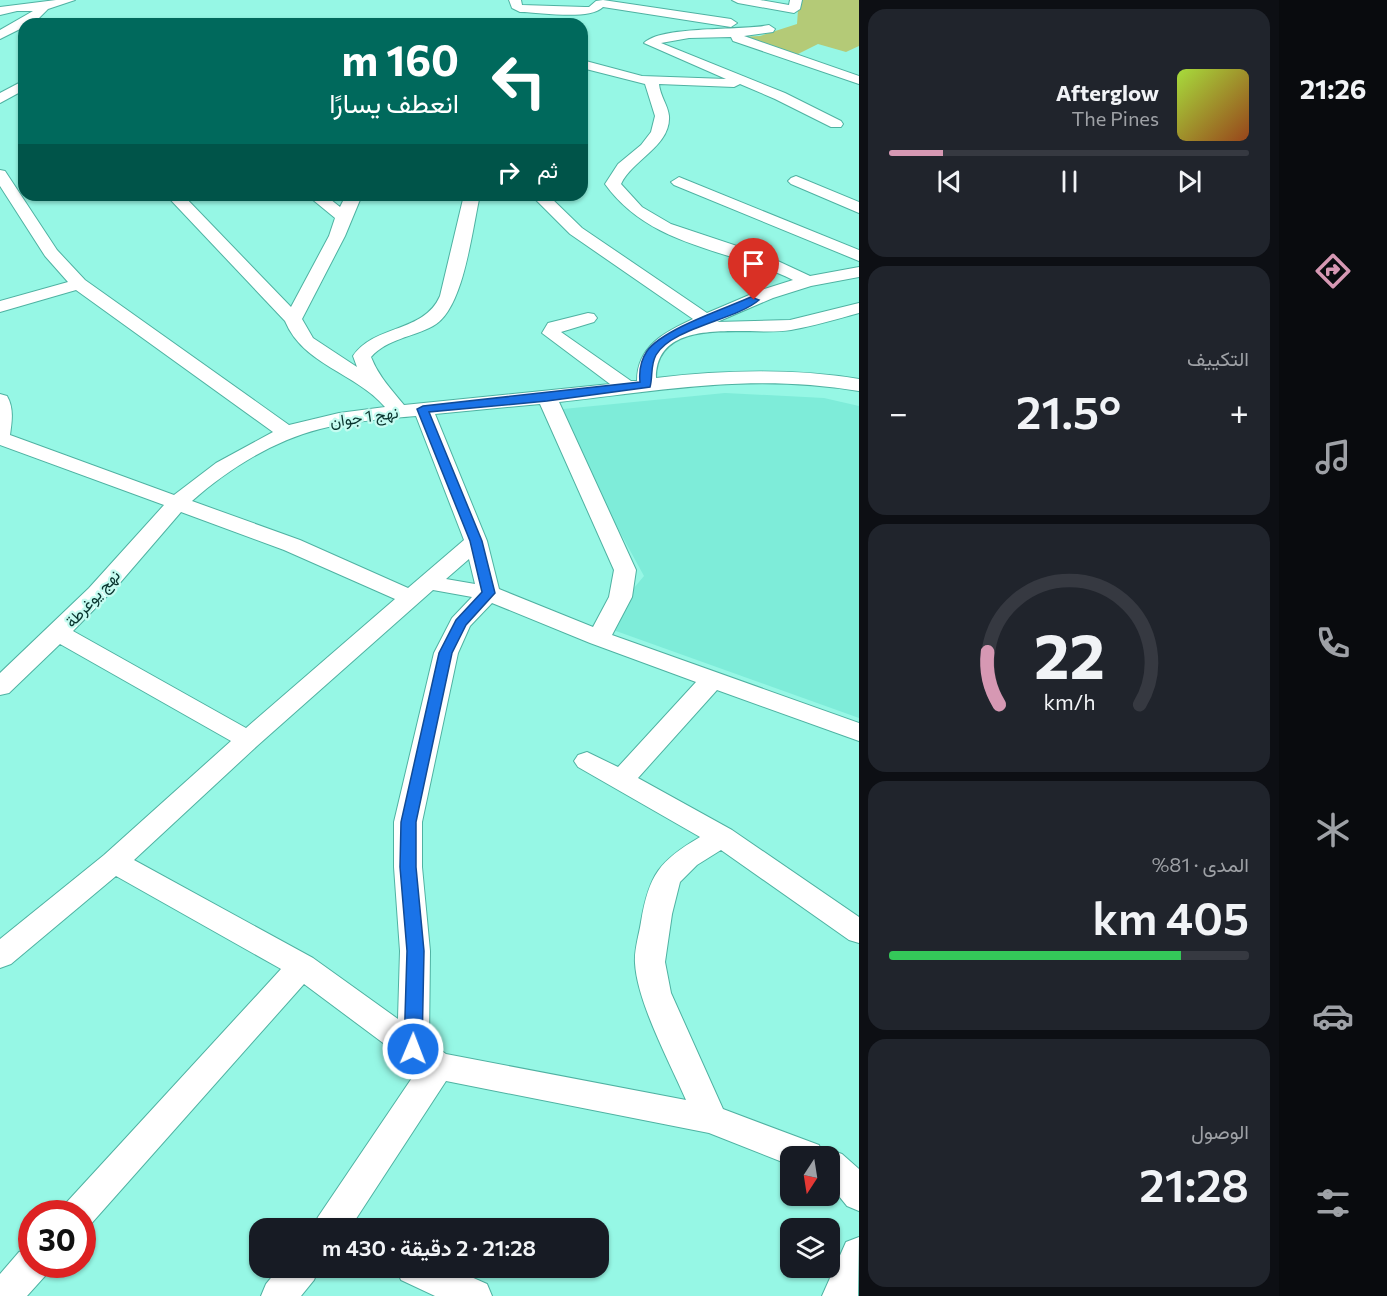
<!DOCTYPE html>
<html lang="ar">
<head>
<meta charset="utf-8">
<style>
	body { margin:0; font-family:Commissioner,Vazirmatn,sans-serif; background:#20242c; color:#f1f3f6; direction:rtl; height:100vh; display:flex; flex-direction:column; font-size:22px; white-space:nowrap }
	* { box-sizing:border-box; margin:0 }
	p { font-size:20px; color:#9ea1a6 }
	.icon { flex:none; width:33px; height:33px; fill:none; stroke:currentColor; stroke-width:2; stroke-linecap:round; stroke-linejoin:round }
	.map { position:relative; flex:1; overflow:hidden; direction:ltr }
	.panel { display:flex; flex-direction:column; gap:9px; padding:9px; background:#0d0f14; width:420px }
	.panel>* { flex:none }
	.top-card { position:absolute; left:18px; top:18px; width:570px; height:183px; border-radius:18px; box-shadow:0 2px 4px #0004; direction:rtl; background:#00695c; color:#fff; overflow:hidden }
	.needle { width:39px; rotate:192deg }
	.tools { position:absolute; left:780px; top:1146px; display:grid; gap:12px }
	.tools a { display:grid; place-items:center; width:60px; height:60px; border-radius:12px; background:#171b24; box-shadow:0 2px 4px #0004; font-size:30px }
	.speed { position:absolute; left:18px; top:1200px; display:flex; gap:12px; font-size:30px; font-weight:700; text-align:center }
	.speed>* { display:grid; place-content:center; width:78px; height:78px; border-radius:50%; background:#171b24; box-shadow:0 2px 4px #0004; line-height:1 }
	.speed .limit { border:9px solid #d22; background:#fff; color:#111 }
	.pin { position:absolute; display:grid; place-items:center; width:51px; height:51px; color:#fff; margin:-62px -26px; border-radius:50% 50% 50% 0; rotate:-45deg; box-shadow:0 0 6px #0007 }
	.pin .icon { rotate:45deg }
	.me { position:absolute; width:66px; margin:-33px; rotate:1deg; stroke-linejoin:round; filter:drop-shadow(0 0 4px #0008) }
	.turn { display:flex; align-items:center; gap:21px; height:126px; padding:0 30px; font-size:27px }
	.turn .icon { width:78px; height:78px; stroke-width:2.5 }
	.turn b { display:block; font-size:42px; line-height:51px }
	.then { display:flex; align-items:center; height:57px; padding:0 30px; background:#0003; gap:12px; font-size:22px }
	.big { font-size:45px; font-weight:600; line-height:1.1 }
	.panel .widget { flex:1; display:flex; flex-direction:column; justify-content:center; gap:9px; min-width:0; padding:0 21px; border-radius:18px; background:#20242c }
	.panel .dial { align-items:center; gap:0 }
	.dial svg { height:156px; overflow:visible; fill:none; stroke:#363941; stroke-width:7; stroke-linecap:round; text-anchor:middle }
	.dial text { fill:#f1f3f6; stroke:none }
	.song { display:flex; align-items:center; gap:18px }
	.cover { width:72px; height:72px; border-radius:9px; background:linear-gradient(135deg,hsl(80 70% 55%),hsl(20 70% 35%)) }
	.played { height:6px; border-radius:3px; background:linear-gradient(90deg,#d698b3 15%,#363941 15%) }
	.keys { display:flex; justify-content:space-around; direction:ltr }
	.heat { display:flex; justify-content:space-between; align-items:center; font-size:33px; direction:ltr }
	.charge { height:9px; border-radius:4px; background:linear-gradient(90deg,#34c759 81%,#363941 0) }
	.trip { position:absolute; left:249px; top:1218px; width:360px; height:60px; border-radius:18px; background:#171b24; box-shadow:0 2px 4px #0004; font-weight:600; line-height:60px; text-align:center; direction:rtl }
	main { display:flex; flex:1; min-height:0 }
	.tabs { display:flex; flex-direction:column; width:108px; justify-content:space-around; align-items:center; background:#090b0e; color:#9ea1a6 }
	.tabs .icon { width:42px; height:42px }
	.tabs .active { color:#d698b3 }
	.tabs b { font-size:27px; color:#f1f3f6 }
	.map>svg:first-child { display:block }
</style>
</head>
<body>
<main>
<nav class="tabs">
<b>21:26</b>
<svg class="icon active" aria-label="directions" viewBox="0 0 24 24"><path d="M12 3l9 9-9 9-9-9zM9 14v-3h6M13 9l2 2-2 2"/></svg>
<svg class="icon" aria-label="music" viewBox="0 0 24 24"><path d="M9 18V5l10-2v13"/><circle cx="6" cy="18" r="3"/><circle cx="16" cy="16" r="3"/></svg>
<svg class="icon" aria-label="phone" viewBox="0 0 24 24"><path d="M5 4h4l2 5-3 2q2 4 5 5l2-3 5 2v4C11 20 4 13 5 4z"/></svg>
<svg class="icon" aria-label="climate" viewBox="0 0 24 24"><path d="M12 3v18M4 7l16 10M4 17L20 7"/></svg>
<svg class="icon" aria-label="car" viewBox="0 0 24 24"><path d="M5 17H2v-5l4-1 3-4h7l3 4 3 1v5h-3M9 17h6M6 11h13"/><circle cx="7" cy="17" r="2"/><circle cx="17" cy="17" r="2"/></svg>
<svg class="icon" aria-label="filters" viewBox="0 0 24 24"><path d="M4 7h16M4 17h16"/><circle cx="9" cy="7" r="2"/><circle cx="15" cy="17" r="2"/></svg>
</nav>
<section class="panel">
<div class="widget">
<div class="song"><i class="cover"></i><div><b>Afterglow</b><p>The Pines</p></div></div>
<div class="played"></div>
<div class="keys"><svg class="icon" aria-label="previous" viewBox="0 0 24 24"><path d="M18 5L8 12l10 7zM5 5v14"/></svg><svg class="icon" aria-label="pause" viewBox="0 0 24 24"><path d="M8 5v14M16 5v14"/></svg><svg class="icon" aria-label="next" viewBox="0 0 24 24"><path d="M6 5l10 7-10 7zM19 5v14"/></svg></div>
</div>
<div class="widget"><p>التكييف</p>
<div class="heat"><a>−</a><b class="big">21.5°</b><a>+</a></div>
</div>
<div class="widget dial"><svg viewBox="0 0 100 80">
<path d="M14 69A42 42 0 1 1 86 69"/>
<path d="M14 69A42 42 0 0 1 8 42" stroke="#d698b3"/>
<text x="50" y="56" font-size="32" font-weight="700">22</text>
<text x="50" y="72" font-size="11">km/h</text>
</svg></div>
<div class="widget"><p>المدى · 81%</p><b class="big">405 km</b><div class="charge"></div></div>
<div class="widget"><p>الوصول</p><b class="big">21:28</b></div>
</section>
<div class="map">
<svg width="859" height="1296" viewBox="0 0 859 1296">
	<rect width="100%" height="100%" fill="#96f7e5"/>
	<path fill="#7eecd9" d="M725,393L824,398L859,406V718L602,626L644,576L553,410Z"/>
	<path fill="#b4ca77" d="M795,0H859V46L846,52L818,44L794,56L738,37L760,36L797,24L798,10Z"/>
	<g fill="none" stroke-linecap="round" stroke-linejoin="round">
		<defs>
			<path id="minor" d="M56,0H75L48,9L37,20L24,24V27L0,39V30L33,11H17L0,15V7Z
				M509,0H521L522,5L585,7H589L596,1L603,0L731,19L737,23L731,27L603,7C589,21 540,12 520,12L512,8Z
				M732,0H760L789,5L790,0H802L800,9L794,13L738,3Z
				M769,25L775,29L773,32L744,36L859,76V84L733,41L731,37L689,38L661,43L785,93L841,121L843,124L841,127H831L775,99L740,84L734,87L659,84C660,96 668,105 669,116C671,146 632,160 621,184L642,207L671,224L767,256L810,276L859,267V277L811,286L773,298L717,322L790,320L859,303V313C837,319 814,326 791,330C751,337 656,313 656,378C724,370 791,368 859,379V391C753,373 664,390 559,402L636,570L632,597L612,635L859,723V741L717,690L638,778L732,830L859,917V943L849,940L721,850L697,865L680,882L672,914L665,962L671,993L723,1109L819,1145L822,1153L830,1150L842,1154L859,1169V1211L847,1206L830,1185V1156H790V1165L709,1133L446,1081L350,1228H313L318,1217L418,1069L304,984L90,1225L82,1228V1214H61L66,1203L281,969L116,876L11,964L0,968V939L104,855L231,741L60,644L9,693L0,695V673L89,588L164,505L0,445V394L7,396C14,408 12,421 10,435L174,495L216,463L273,432L76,290L0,312V301L68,282L45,256L0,186V170L5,171L57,250L85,280L289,425L339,413L385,407C356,373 303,365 285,321L166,195H183L291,307L329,236L335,218L307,195H325L340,207L346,195H362L345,236L302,319L313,338L357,367L353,356C375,324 424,333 440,296L464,195H480C472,229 464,310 433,326C413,337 387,339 371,357C379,377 391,389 404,405L610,384L542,333L548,323L588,313L594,314L597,318L594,322L561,332L631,381H637C637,346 665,332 693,319L570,234L531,195H548L582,228L707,313L761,290L793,280C727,248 650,247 605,184L618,164L641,145L651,132L655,116L645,84L582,68V60L642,76L726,79L644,43C662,25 741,31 769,25ZM540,404L614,570L609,597L593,627L499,589L487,541L435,414ZM416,416L464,540L408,588L300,540L192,501C228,469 273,441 320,429C351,421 384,419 416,416ZM181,512L284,550L395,599L246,728L73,631L119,584ZM469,559L475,584L446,579ZM433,590L472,597L452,618L434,653L394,822V867L400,951L398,1019L313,958L134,860L257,746ZM492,603L590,643L696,682L618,767L587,752L578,755L574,761L578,767L700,837C659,861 649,875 641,922C639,935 634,950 635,963C637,1002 670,1063 686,1100L446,1054L429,1042L430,951L422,867V822L458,653L470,626Z
				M19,83L24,85V90L0,103V93Z
				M796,176L859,202V213L791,184L788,181L791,178Z
				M679,177L859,250V261L674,185L671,182Z
				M859,1237L858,1296H822L846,1242Z
				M32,1247V1264H50L45,1276L27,1296H0V1274L19,1252Z
				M279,1268H319L314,1280L301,1296H261L266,1284Z
				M396,1268H451L487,1284L492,1296H435L401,1280Z"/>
		</defs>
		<use href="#minor" stroke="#4fb2a2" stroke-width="2"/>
		<use href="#minor" fill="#fff" fill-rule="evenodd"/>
	</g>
	<path fill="#1a73e8" stroke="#114b97" stroke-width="1.5" d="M751,297L759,300C736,320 671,328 656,355C650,366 653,377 650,387L547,401L429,412L482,541L495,593L466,625L452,653L416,822V867L424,951L422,1049L420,1054L413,1056L407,1054L404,1049L407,951L400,867L401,822L439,653L456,620L482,592L470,541L417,409L423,406L640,382C639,372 641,360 647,351C663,329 724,309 751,297Z"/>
	<g text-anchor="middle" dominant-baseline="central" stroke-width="4.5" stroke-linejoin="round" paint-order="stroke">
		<g font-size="16" fill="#08342e" stroke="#c5fcf1">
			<text transform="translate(364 416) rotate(-8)">نهج 1 جوان</text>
			<text transform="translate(92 598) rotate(-47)">نهج يوغرطة</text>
		</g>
	</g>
</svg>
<div class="tools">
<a><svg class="needle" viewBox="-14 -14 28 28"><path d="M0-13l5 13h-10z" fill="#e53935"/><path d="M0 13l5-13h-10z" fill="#9ea1a6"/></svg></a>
<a><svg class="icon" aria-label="layers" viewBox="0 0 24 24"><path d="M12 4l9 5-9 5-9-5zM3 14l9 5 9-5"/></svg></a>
</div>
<div class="speed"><div class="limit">30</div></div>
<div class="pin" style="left:754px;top:300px;background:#d93025"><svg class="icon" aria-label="arrive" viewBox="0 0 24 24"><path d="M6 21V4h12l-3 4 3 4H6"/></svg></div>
<svg class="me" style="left:413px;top:1049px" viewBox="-20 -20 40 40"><circle r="17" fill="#1a73e8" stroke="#fff" stroke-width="3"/><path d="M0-11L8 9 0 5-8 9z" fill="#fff"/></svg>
<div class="trip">21:28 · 2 دقيقة · 430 m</div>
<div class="top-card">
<div class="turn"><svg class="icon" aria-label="left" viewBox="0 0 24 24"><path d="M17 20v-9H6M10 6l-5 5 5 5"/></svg><div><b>160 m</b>انعطف يسارًا</div></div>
<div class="then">ثم<svg class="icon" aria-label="right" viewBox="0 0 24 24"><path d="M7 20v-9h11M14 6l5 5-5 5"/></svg></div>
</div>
</div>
</main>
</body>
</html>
